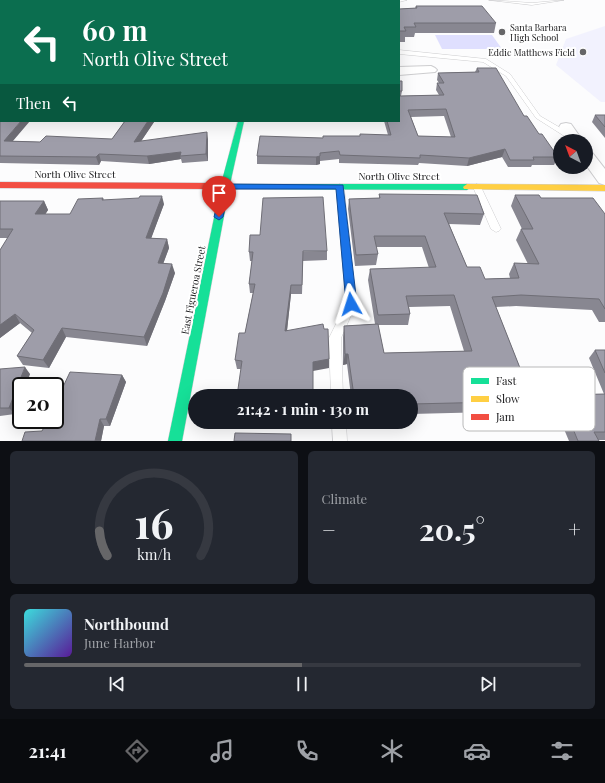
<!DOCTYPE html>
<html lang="en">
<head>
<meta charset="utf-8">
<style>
	body { margin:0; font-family:"Playfair Display",serif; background:#242831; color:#f1f3f6; height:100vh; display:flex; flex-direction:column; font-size:15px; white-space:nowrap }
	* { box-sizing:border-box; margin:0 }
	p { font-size:13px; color:#9ea1a6 }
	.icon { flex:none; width:22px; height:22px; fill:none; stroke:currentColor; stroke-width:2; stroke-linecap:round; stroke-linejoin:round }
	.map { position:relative; height:441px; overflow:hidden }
	.details { display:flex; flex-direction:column; gap:10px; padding:10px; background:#0d0f14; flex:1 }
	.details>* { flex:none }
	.hud { position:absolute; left:0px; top:0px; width:400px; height:122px; box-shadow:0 4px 16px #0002; background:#0b6e4f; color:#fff; overflow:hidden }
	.needle { width:26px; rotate:319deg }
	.fabs { position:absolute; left:553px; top:134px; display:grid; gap:8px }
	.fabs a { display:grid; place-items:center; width:40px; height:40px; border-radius:50%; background:#171b24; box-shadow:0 4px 16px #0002; font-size:20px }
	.speed { position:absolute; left:12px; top:377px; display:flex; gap:8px; font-size:20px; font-weight:700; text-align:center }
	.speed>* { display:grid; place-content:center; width:52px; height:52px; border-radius:50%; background:#171b24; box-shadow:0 4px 16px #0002; line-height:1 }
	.speed .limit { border:2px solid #111; border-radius:6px; background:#fff; color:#111 }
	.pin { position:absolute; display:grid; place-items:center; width:34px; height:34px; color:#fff; margin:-41px -17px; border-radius:50% 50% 50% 0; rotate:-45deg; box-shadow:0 0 4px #0007 }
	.pin .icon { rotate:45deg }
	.me { position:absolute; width:44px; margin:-22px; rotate:354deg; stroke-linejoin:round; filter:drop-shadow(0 0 3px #0008) }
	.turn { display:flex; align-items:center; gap:14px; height:84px; padding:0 16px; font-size:18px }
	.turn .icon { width:52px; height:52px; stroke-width:2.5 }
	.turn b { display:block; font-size:28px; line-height:34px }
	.then { display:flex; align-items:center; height:38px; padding:0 16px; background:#0003; gap:8px; font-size:15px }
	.big { font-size:30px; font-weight:700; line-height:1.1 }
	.details .widget { flex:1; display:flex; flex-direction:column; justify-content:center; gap:6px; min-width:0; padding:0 14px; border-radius:6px; background:#242831 }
	.details .dial { align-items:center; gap:0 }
	.dial svg { height:104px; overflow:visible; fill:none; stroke:#363941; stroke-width:7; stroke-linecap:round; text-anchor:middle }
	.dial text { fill:#f1f3f6; stroke:none }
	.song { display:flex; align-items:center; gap:12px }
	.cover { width:48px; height:48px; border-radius:6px; background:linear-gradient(135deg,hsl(180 70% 55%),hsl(270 70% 35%)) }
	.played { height:4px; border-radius:2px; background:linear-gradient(90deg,#666668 50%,#363941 50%) }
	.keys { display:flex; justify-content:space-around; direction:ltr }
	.heat { display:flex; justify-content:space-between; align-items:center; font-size:22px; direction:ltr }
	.details .tiles { flex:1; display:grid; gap:10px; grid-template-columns:1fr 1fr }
	.widget:last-child { grid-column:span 2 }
	.trip { position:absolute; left:188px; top:389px; width:230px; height:40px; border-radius:20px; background:#171b24; box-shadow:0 4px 16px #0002; font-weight:700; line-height:40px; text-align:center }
	.tab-bar { display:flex; height:64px; justify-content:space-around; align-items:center; background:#090b0e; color:#9ea1a6 }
	.tab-bar .icon { width:28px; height:28px }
	.tab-bar .on { color:#666668 }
	.tab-bar b { font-size:18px; color:#f1f3f6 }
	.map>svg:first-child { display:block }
</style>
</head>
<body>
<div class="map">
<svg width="605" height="441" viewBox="0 0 605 441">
	<rect width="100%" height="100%" fill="#fcfcfd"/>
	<path fill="#f2f2fe" d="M605,26V102H601L556,65L566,39Z"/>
	<path fill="#dfdffe" d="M435,35H492L502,49H442Z"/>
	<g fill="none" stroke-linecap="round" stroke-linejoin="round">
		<defs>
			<path id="lane" d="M28,0H33L34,1H29Z
				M375,0H383L384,1H376Z
				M398,0H407L399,2V1H397Z
				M489,0L532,3L564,0L532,5Z
				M399,50L486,59L510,74L540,116L576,137L575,139H569L536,118L506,76L483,62L399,54Z
				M340,184L344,187L356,304L341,338L343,396H331L329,338L346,304L336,187Z
				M477,184L481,187L501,229L499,231L496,232L491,229L473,187Z
				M332,422H346L347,441H333Z"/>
			<path id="street" d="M0,36H1V42H0Z
				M431,66L435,68L437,70L435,72L399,75V67Z
				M566,123L571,124L583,141H569L559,127L561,124Z
				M586,149L591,151L605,169V185L599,183L586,165Z"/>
			<path id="fast" d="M57,0H62L57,1Z
				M1,49V53L0,54V50Z
				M238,121H244L230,184H467L471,187L467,190L229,189L182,441H168L220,189H207L203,186L207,183L221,184Z"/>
			<path id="slow" d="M467,184L605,185V191L464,189L463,187Z"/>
			<path id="jam" d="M0,182L207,183L211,186L207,189L0,188Z"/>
		</defs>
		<use href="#lane" stroke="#cdcdcf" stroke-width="1"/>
		<use href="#street" stroke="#cdcdcf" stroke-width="2"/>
		<use href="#fast" stroke="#cdcdcf" stroke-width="1"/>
		<use href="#slow" stroke="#cdcdcf" stroke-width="1"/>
		<use href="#jam" stroke="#cdcdcf" stroke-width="1"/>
		<use href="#lane" fill="#fff" fill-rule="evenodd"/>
		<use href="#street" fill="#fff" fill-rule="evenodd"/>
		<use href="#fast" fill="#16e098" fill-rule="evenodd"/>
		<use href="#slow" fill="#ffcf43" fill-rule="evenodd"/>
		<use href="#jam" fill="#f24e42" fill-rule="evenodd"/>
	</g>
	<path fill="#888791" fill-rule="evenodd" d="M416,6L496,23L494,33H415L414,37H405V42H399V9L415,8Z
		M0,8H1V32H0Z
		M0,64L13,141L40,142L112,139L125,121H153L154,122L141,141L208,139V161L182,163L181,159L149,164L101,161L99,165L0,163Z
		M477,68L524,116L539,134L558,157L554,165H532L531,167H508L502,157L467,166L419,163L418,165L339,163V159L320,161V164L316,165L257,164V156L323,138L388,135L384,121H399V81L402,91L401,96L439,95L436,90L437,83H439L437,80L438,73L475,72ZM444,116L451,137L418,136L411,117Z
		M595,115H605V138L592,122Z
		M379,194L484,214L480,225L449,224L467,267L485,279L510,278L509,274L514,263L528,264L516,240L521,229H522L511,206L515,195L541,198L605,214V322H599L592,310L516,306L496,307L535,406L529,416L493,417L491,412L411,414V396H351L347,364L343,365V337L344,326L375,324L368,280L370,269L429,268L422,247H376L378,254L376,265L355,266L348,209L349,199L379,198ZM450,306L464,351L384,353L378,325H408L410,314L409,307Z
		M103,198L104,200L164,204L151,238L167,239L169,248L163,264L175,273L165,301L147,346L66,337L49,368L23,365L17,356L32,333L20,323L0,338V250L8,238H0V201H44L48,210L45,214H70Z
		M327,251V260L303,261L302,294H291L287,330L329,359V368L237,369L235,360L245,333L253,293H250L249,284L252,261H250L249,252Z
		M595,350H605V440H598L599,441H569L553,403L559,395L604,394L589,358Z
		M0,369L30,374L21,386V398L15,414L0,416Z
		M122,375L126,382L110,426H104L101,441H22L42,431Z
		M355,422H379L355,424Z"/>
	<path fill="#6f6e76" d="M21,121H30L7,148L4,141Z
		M148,121H153L154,122L136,149L134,142Z
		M207,132L208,139V161L206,154Z
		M505,149L502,157L467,166L469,158Z
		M181,152L180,156L181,159L149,164L147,156Z
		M99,154L101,161L99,165L96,157Z
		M320,156V164L316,165V157Z
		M162,196L164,204L148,247L146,238Z
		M44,201L48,210L40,223L35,214Z
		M167,239L169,248L160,272L158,263Z
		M172,264L175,273L165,301L147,346L144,337Z
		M291,285V294L286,340L285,331Z
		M15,314L20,323L0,338V325Z
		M62,328L66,337L49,368L43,360Z
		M345,354H348L347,364L343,365Z
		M329,359V368L313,371V362Z
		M25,367L30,374L26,386H21V398L15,414L9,408Z
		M122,375L126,382L110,426L106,419Z
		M100,419L104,426L101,441H95Z"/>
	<path fill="#9e9da9" stroke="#6f6e76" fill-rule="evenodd" d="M416,6H482L496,23H414L416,27H404L406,31H399V9L417,8Z
		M0,8H1V25H0Z
		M1,63V121H21L4,141L40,142L46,136L112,139L125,121H148L134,142L207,132L206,154L180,156L181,152L147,156L99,154L96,157L0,156V64Z
		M477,68H496L524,116H527L539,134H542L558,157H533L534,160H510L505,149L469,158L420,155V158L340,155L339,151L320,153V156L316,157L257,156L260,136L323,138V136H360V134L391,135L387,121H399V93L400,96L444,95L437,83H444L438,73L479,72ZM446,109L455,137L418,136L408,110Z
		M399,81H402V91H399Z
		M595,115H605V127Z
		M379,194L477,195L484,214L444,213L467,267H480L485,279L519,278L514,263L539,264L521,229H533L515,195H539L541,198H593L605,214V309L599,299L521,295L492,297L535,406H499L497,402L411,404V396H354L348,354H345L344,326L378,324L384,353L472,351L454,295L406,296L410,314L378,315L370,269L436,267L425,236H374L378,254L356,255L349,199L380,198Z
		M140,196H162L146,238L167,239L158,263L172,264L163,293L144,337L62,328L43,360L17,356L34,330L15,314L0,325V250L13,229H0V201H44L35,214H70L78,199L103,198L102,200L139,198Z
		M323,197L327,251H303L302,285H291L285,331L323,324L324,329H328L329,359L313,362V396H237L242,361L235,360L239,333H245L255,284H249L253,252H249L250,235H260L263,198Z
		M595,350H605V373Z
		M25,367L9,408H0V369Z
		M70,372L122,375L106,419H100L95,441H22L25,432L42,431L48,420H55V404Z
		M605,394V432H594L599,441H578L559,395Z
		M235,433L291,434V441H234Z"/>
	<path fill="#1a73e8" stroke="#114b97" d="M222,184L343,185L357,304L355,307L351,309L347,307L346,304L336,189H229L223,217L219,220L214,217Z"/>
	<g fill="#666668" stroke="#fff" stroke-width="1.5">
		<circle cx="502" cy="32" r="4"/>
		<circle cx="583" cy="52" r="4"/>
	</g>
	<g text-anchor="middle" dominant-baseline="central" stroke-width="4" stroke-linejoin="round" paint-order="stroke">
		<g font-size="9" fill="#151517" stroke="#fff" text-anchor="start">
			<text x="510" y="27">Santa Barbara<tspan x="510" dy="10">High School</tspan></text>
			<text x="575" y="52" text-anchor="end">Eddie Matthews Field</text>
		</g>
		<g font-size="10" fill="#151517" stroke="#fff">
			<text x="75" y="174">North Olive Street</text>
			<text x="399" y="176">North Olive Street</text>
			<text transform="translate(193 290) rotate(-79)">East Figueroa Street</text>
		</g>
	</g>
	<rect x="463" y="367" width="132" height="64" rx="6" fill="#fff" stroke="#b9b9b9" stroke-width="1"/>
	<rect x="471" y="378" width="18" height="6" fill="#16e098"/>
	<rect x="471" y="396" width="18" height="6" fill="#ffcf43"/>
	<rect x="471" y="414" width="18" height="6" fill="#f24e42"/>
	<g font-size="11" fill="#151517">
		<text x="496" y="385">Fast</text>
		<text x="496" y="403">Slow</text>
		<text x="496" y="421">Jam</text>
	</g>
</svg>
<div class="fabs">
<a><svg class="needle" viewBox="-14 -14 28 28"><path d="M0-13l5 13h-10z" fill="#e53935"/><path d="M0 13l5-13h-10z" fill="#9ea1a6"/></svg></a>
</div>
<div class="speed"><div class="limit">20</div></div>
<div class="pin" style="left:219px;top:217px;background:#d93025"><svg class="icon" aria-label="arrive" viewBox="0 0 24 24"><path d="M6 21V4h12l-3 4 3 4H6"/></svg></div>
<svg class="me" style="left:351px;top:304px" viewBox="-20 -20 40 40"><path d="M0-17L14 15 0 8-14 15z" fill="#1a73e8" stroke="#fff" stroke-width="4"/></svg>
<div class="trip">21:42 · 1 min · 130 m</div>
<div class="hud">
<div class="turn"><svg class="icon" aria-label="left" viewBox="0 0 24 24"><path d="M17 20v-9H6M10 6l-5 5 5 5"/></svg><div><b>60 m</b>North Olive Street</div></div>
<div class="then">Then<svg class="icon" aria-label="left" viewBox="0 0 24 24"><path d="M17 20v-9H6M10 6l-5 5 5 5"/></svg></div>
</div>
</div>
<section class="details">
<div class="tiles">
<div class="widget dial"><svg viewBox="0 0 100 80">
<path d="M14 69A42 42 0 1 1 86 69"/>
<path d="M14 69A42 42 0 0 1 8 50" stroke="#666668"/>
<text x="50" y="56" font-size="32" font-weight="700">16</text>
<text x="50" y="72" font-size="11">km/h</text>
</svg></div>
<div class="widget"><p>Climate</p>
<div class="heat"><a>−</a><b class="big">20.5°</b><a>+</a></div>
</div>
<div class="widget">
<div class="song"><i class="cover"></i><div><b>Northbound</b><p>June Harbor</p></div></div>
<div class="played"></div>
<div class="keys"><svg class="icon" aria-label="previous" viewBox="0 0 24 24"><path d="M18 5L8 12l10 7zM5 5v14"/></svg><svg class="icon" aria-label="pause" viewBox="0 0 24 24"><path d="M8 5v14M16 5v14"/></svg><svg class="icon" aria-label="next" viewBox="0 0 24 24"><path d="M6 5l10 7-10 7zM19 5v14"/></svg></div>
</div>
</div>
</section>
<nav class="tab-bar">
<b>21:41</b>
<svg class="icon on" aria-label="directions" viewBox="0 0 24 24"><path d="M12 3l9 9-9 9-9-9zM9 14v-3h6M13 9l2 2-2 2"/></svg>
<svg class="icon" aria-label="music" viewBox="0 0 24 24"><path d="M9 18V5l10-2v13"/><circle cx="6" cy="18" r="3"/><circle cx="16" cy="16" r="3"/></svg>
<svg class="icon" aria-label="phone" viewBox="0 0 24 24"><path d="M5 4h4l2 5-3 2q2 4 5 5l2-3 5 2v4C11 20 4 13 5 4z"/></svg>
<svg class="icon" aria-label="climate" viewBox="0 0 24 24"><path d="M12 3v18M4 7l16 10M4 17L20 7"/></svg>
<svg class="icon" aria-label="car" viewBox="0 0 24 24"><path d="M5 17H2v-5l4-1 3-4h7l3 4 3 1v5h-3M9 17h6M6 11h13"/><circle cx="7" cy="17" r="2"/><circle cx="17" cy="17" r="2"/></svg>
<svg class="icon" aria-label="filters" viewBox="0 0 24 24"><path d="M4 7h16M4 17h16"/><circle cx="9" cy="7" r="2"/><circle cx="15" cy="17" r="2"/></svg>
</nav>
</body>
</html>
